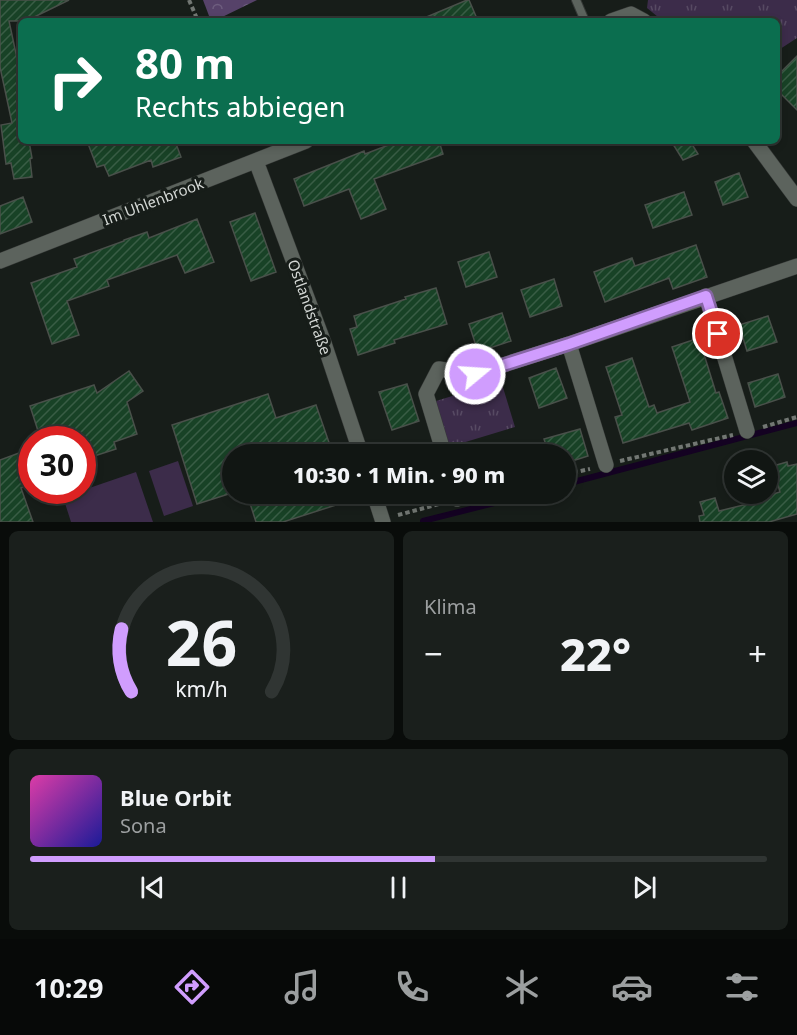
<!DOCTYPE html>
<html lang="de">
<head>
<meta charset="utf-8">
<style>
	body { margin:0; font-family:"Noto Sans",sans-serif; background:#1a1f1c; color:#f1f3f6; height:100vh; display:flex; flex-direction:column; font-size:22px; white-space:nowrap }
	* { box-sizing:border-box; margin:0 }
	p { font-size:20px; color:#9c9fa0 }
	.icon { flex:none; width:33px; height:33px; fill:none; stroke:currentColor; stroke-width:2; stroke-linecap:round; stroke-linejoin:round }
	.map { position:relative; height:522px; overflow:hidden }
	.panel { display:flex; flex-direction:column; gap:9px; padding:9px; background:#090c0a; flex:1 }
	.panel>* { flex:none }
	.hud { position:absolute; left:18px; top:18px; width:762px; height:126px; border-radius:9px; box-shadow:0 3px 9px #0003,0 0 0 2px #303533; background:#0b6e4f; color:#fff; overflow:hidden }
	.controls { position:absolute; left:724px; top:450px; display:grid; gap:12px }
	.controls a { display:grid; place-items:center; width:54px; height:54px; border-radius:50%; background:#111613; box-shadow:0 3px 9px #0003,0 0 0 2px #303533; font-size:30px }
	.speed { position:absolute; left:18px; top:426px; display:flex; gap:12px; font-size:30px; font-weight:700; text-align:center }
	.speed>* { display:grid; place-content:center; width:78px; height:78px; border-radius:50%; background:#111613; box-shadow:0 3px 9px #0003,0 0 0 2px #303533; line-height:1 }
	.speed .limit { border:9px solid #d22; background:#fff; color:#111 }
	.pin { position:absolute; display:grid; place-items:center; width:51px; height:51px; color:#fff; margin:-26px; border:3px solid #fff; border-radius:50%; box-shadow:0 2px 6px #0007 }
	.me { position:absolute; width:66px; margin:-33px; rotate:72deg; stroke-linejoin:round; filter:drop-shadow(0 0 4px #0008) }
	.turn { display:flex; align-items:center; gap:21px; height:126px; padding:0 18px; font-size:27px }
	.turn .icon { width:78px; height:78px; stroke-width:2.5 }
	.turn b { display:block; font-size:42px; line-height:51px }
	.big { font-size:45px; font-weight:800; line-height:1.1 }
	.panel .card { flex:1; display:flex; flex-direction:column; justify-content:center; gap:9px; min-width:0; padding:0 21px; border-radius:9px; background:#1a1f1c }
	.panel .dial { align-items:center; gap:0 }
	.dial svg { height:156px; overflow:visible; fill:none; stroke:#303533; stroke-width:7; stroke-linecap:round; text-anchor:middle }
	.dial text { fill:#f1f3f6; stroke:none }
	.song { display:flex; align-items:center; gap:18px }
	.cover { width:72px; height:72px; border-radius:9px; background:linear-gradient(135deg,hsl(320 70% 55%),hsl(240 70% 35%)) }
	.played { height:6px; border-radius:3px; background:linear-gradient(90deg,#d09dfe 55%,#303533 55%) }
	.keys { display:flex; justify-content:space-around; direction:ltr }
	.heat { display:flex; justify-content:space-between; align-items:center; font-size:33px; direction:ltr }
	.panel .tiles { flex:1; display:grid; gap:9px; grid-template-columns:1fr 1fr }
	.card:last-child { grid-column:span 2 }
	.trip { position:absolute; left:222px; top:444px; width:354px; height:60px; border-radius:30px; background:#111613; box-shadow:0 3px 9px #0003,0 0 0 2px #303533; font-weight:800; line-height:60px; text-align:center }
	.menu { display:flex; height:96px; justify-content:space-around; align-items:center; background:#070908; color:#9c9fa0 }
	.menu .icon { width:42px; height:42px }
	.menu .current { color:#d09dfe }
	.menu b { font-size:27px; color:#f1f3f6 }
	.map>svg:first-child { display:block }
</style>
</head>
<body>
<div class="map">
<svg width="797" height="522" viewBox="0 0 797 522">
	<defs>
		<pattern id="grass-tufts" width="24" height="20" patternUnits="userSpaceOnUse" patternTransform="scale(1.5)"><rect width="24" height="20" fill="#3c2c4a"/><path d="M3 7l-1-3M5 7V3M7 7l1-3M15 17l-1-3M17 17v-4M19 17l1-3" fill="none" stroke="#574a63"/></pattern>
		<pattern id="forest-crowns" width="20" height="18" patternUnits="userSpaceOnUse" patternTransform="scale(1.5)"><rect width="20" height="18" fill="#564269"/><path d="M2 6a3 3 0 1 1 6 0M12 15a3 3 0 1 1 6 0" fill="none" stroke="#6d5d7e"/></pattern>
		<pattern id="building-hatch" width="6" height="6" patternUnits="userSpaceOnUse" patternTransform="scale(1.5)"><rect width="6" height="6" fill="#184226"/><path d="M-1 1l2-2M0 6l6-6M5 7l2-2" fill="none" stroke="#395d45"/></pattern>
	</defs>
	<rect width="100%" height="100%" fill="#171d19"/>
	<path fill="url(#grass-tufts)" d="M648,0H797V38L777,51V21H663L647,8Z
		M501,381L515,427L449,447L436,401Z"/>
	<path fill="url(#forest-crowns)" d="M203,0H257L214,21H211Z"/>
	<path fill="#3c2c4a" d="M178,461L193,506L164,516L149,471Z
		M136,472L153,522H71L63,497Z"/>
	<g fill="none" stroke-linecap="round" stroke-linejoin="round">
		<path stroke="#140222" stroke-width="6" d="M566,484L797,423
			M423,521L530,494"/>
	</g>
	<path fill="url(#building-hatch)" stroke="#49504a" stroke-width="1.5" d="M0,0H69L26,21H9L21,77V141H29L32,158L30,159L32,177L14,179L11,163L6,164L1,125L12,123L0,67Z
		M467,0H469L478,21H417Z
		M797,56V110L777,90V76Z
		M87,141H175L181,157L153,167L151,160L109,176L104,165L97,167Z
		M399,141H439L443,154L374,179L386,209L361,219L349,189L304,206L294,179L364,151L365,154Z
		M671,141H690L698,154L683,160Z
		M739,173L748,197L723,205L715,182Z
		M684,192L692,215L653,228L645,205Z
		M23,197L32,222L0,234V206Z
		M255,213L276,272L251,281L230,222Z
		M197,219L214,262L185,273L177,255L107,280L109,286L67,301L79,335L52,344L31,283L77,267L74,259L124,241V240L147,232L149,238Z
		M696,245L707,277L673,289L669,278L605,302L594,272L632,258L635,266Z
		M489,252L497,277L466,287L458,262Z
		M554,279L562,306L530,317L521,290Z
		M436,288L447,324L394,340L395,343L358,355L350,329L357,327L354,316L406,299L405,297Z
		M502,313L511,341L478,352L469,324Z
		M768,316L777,342L747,351L739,325Z
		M699,338L716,393L719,392L728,418L692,430L689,423L623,443L615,417L622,415L606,367L632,358L649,407L654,405L657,413L690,402L672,347Z
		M556,368L567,398L539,408L529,378Z
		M129,371L143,391L127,402L137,434L114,442L116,449L82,460V440H41L30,406L94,385L97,393Z
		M778,374L785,397L755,407L748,383Z
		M407,384L419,421L392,430L379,392Z
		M268,394L276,418L316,405L333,454H232V493L197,504L172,425Z
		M580,429L588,456L566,463V454H549L544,439Z
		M19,453L30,484L21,488L33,522H0V460Z
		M787,462L788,466L797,464V514L769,522H700L699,516L704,515L700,502L715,498L719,511L764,500L763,497L780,492L773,466Z
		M247,494H360L361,497L283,522H256Z"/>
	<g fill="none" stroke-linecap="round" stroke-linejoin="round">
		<defs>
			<path id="lane" d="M576,0L585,21"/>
			<path id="street" d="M611,21L631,14L644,21
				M754,141L797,199
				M256,161L324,343L361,454
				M0,261L306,141
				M706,296L747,431
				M569,344L606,465
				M444,454L426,394L439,369L475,374L569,344L797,266
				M374,494L383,522
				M455,494L457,499"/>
		</defs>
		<use href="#lane" stroke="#363937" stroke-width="10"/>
		<use href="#street" stroke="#363937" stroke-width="16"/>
		<path stroke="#727773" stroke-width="4" stroke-dasharray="4.5 3" stroke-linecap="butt" d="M189,0L198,21
			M763,427L797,417
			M620,461L733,435
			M566,474L590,469
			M471,496L482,494
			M398,515L443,503"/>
		<use href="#lane" stroke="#5c635d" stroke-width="8"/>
		<use href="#street" stroke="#5c635d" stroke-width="15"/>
	</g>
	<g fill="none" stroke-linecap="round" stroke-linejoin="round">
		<defs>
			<path id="route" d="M475,374L569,344L706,296L718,334"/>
		</defs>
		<use href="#route" stroke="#8766a5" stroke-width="15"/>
		<use href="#route" stroke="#d09dfe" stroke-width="10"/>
	</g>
	<g text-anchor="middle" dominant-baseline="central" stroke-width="6" stroke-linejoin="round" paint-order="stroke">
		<g font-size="15" fill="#d4d8d5" stroke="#171d19">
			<text transform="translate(153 201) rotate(-21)">Im Uhlenbrook</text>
			<text transform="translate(310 307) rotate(70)">Ostlandstraße</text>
		</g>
	</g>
</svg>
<div class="controls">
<a><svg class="icon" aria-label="layers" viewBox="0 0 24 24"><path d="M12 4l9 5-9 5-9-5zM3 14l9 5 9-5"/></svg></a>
</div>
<div class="speed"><div class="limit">30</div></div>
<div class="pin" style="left:718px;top:334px;background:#d93025"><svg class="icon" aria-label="arrive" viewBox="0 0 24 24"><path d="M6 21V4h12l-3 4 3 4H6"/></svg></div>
<svg class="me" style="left:475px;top:374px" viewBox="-20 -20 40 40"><circle r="17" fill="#d09dfe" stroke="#fff" stroke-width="3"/><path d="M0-11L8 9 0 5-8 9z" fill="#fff"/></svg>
<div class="trip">10:30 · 1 Min. · 90 m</div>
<div class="hud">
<div class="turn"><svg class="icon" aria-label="right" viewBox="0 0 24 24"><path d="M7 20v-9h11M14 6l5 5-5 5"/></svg><div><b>80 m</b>Rechts abbiegen</div></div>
</div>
</div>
<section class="panel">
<div class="tiles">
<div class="card dial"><svg viewBox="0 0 100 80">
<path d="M14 69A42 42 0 1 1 86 69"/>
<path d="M14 69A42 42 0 0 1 9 37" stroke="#d09dfe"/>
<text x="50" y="56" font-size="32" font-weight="700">26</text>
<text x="50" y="72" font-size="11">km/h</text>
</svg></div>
<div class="card"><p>Klima</p>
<div class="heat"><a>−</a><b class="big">22°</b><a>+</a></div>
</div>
<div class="card">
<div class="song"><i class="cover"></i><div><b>Blue Orbit</b><p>Sona</p></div></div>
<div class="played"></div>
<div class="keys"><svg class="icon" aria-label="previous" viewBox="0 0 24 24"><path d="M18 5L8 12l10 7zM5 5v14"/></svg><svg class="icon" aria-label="pause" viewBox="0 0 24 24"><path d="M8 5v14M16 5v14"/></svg><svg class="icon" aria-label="next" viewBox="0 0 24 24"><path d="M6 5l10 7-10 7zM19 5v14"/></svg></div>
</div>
</div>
</section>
<nav class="menu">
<b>10:29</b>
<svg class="icon current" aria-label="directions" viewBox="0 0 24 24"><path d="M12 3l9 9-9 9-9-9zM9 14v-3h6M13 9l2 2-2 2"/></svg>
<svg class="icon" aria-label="music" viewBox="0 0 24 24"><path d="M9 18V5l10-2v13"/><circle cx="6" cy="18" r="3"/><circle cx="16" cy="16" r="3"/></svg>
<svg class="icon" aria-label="phone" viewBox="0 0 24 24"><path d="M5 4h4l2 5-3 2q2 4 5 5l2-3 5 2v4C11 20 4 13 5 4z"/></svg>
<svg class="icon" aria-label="climate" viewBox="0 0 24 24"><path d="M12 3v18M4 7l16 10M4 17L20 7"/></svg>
<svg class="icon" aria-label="car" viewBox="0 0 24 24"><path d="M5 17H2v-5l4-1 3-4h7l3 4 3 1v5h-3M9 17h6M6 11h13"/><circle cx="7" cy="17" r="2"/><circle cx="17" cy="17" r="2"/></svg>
<svg class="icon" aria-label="filters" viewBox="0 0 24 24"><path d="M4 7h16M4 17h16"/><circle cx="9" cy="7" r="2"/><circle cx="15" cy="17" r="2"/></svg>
</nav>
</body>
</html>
